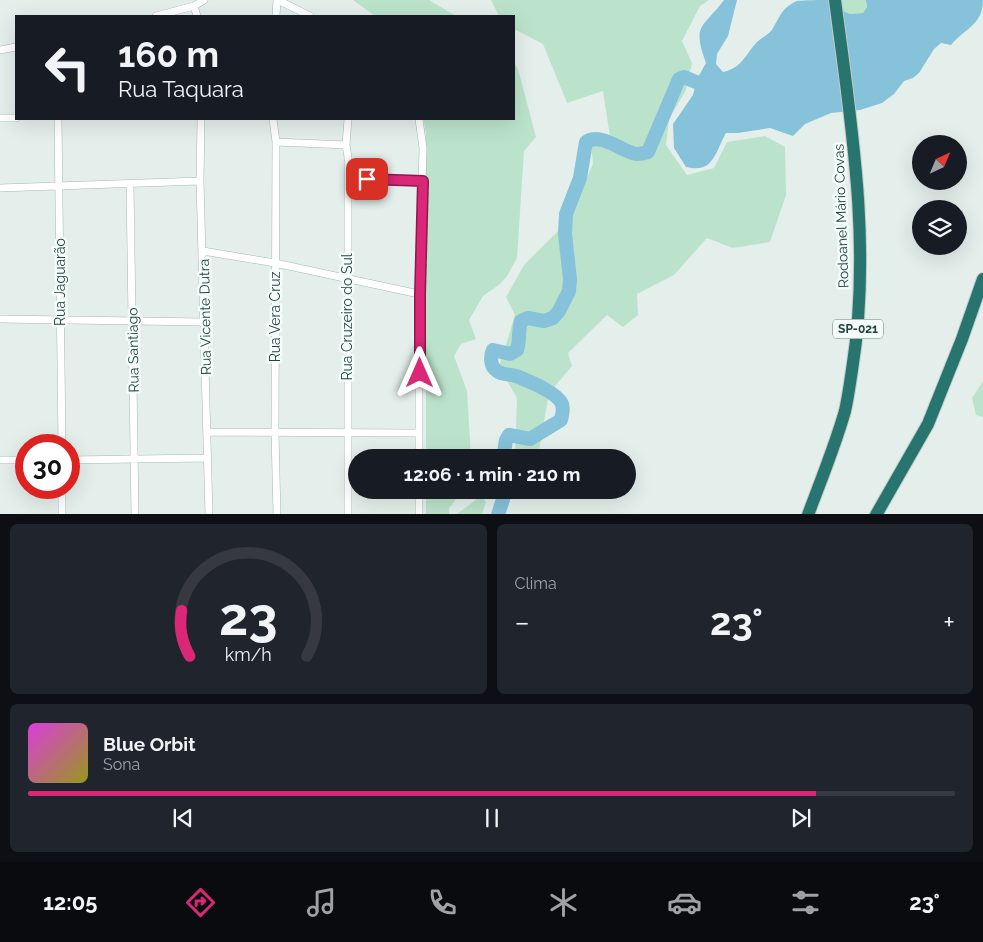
<!DOCTYPE html>
<html lang="pt">
<head>
<meta charset="utf-8">
<style>
	body { margin:0; font-family:Raleway,sans-serif; background:#20242c; color:#f1f3f6; height:100vh; display:flex; flex-direction:column; font-size:19px; white-space:nowrap }
	* { box-sizing:border-box; margin:0 }
	p { font-size:16px; color:#9ea1a6 }
	.icon { flex:none; width:28px; height:28px; fill:none; stroke:currentColor; stroke-width:2; stroke-linecap:round; stroke-linejoin:round }
	.map { position:relative; height:514px; overflow:hidden }
	.panel { display:flex; flex-direction:column; gap:10px; padding:10px; background:#0d0f14; flex:1 }
	.panel>* { flex:none }
	.hud { position:absolute; left:15px; top:15px; width:500px; height:105px; border-radius:0px; box-shadow:0 5px 20px #0002; background:#171b24; color:#f1f3f6; overflow:hidden }
	.needle { width:32px; rotate:44deg }
	.tools { position:absolute; left:912px; top:135px; display:grid; gap:10px }
	.tools a { display:grid; place-items:center; width:55px; height:55px; border-radius:50%; background:#171b24; box-shadow:0 5px 20px #0002; font-size:25px }
	.speed { position:absolute; left:15px; top:434px; display:flex; gap:10px; font-size:25px; font-weight:700; text-align:center }
	.speed>* { display:grid; place-content:center; width:65px; height:65px; border-radius:50%; background:#171b24; box-shadow:0 5px 20px #0002; line-height:1 }
	.speed .limit { border:8px solid #d22; background:#fff; color:#111 }
	.pin { position:absolute; display:grid; place-items:center; width:42px; height:42px; color:#fff; margin:-21px; border-radius:10px; box-shadow:0 2px 8px #0006 }
	.me { position:absolute; width:55px; margin:-28px; rotate:0deg; stroke-linejoin:round; filter:drop-shadow(0 0 4px #0008) }
	.turn { display:flex; align-items:center; gap:18px; height:105px; padding:0 20px; font-size:22px }
	.turn .icon { width:65px; height:65px; stroke-width:2.5 }
	.turn b { display:block; font-size:35px; line-height:42px }
	.big { font-size:38px; font-weight:700; line-height:1.1 }
	.panel .card { flex:1; display:flex; flex-direction:column; justify-content:center; gap:8px; min-width:0; padding:0 18px; border-radius:8px; background:#20242c }
	.panel .dial { align-items:center; gap:0 }
	.dial svg { height:130px; overflow:visible; fill:none; stroke:#363941; stroke-width:7; stroke-linecap:round; text-anchor:middle }
	.dial text { fill:#f1f3f6; stroke:none }
	.song { display:flex; align-items:center; gap:15px }
	.cover { width:60px; height:60px; border-radius:8px; background:linear-gradient(135deg,hsl(300 70% 55%),hsl(60 70% 35%)) }
	.played { height:5px; border-radius:2px; background:linear-gradient(90deg,#db2777 85%,#363941 85%) }
	.keys { display:flex; justify-content:space-around; direction:ltr }
	.heat { display:flex; justify-content:space-between; align-items:center; font-size:28px; direction:ltr }
	.panel .tiles { flex:1; display:grid; gap:10px; grid-template-columns:1fr 1fr }
	.card:last-child { grid-column:span 2 }
	.trip { position:absolute; left:348px; top:449px; width:288px; height:50px; border-radius:25px; background:#171b24; box-shadow:0 5px 20px #0002; font-weight:700; line-height:50px; text-align:center }
	.tab-bar { display:flex; height:80px; justify-content:space-around; align-items:center; background:#090b0e; color:#9ea1a6 }
	.tab-bar .icon { width:35px; height:35px }
	.tab-bar .selected { color:#db2777 }
	.tab-bar b { font-size:22px; color:#f1f3f6 }
	.map>svg:first-child { display:block }
</style>
</head>
<body>
<div class="map">
<svg width="983" height="515" viewBox="0 0 983 515">
	<rect width="100%" height="100%" fill="#e4efec"/>
	<path fill="#bbe3cb" d="M353,0H429L456,16H375Z
		M491,0H709L700,6L682,41L692,63L686,90L669,119L666,145L687,175L714,168L727,142L765,136L785,147L786,195L770,242L733,248L707,238L674,275L637,294L638,315L623,327L607,315L568,353L572,366L549,393L538,457H515L517,398L499,367L515,315L506,297L524,265L567,222L593,164L591,145L610,137L603,91L567,103L543,44L514,29V16H499Z
		M828,0H866L867,7L863,13L850,14L829,6Z
		M514,62L518,69L536,137L524,151L517,258L507,276L500,284L483,296L469,320L476,339L461,344L454,356L467,391L471,457H426V132L423,119H514Z
		M983,381V417L976,415L972,398Z
		M426,490H462L449,509V514L426,515Z
		M481,496L486,502L482,514H457Z"/>
	<path fill="#86c2da" d="M724,0H737L728,36L717,54L716,64L723,72C742,68 745,55 757,42C761,38 768,35 772,30C780,17 781,8 797,1C805,0 819,0 828,0L830,6L850,14L863,13L867,7L866,0H983C983,25 965,28 951,45L941,43L934,49L919,73L913,78L904,81L894,94L882,103L860,110L831,113L805,124L793,136L770,128L738,133H726C715,152 714,174 686,167L674,148L673,124L693,95L697,79L706,63C692,24 702,29 724,0Z"/>
	<g fill="none" stroke-linecap="round" stroke-linejoin="round">
		<path stroke="#86c2da" stroke-width="14" d="M503,458L506,440L509,435L530,439L561,420C562,415 564,410 562,404C557,392 528,381 516,376C510,374 502,375 497,371C490,367 490,356 493,350L510,354L517,350C520,341 518,331 521,321L528,318L544,321L553,318L559,311L569,291L570,279L565,234L566,214L580,178L586,142C601,132 621,151 636,154C640,154 645,153 648,152L679,79L684,77L696,82L714,86
			M498,515L506,490"/>
		<defs>
			<path id="street" d="M278,0L310,16
				M194,6L197,16
				M156,16L194,6L204,0
				M276,16L277,0
				M0,50L16,47
				M0,118H16
				M58,119L62,445
				M201,119L200,181L209,515
				M273,119L276,142L275,433L277,515
				M419,119L423,148L419,294V458
				M276,142L346,145
				M348,178L423,181
				M130,185L135,515
				M0,188L200,181
				M203,251L275,263L419,294
				M0,319L204,322
				M207,432L419,433
				M0,460H26
				M69,460L207,458
				M62,515V488
				M348,515V157L346,145L348,119
				M419,515V490"/>
			<path id="highway" d="M808,515C821,480 835,446 845,411C848,398 850,383 852,370C872,247 851,122 835,0
				M876,515L928,424L962,339L983,279"/>
		</defs>
		<use href="#street" stroke="#a6b8b5" stroke-width="8"/>
		<use href="#highway" stroke="#c1cbc9" stroke-width="14"/>
		<use href="#street" stroke="#fff" stroke-width="7"/>
		<use href="#highway" stroke="#28746e" stroke-width="12"/>
	</g>
	<g fill="none" stroke-linecap="round" stroke-linejoin="round">
		<defs>
			<path id="route" d="M367,179L423,181L420,294V373"/>
		</defs>
		<use href="#route" stroke="#8e194d" stroke-width="12"/>
		<use href="#route" stroke="#db2777" stroke-width="9"/>
	</g>
	<g text-anchor="middle" dominant-baseline="central" stroke-width="5" stroke-linejoin="round" paint-order="stroke">
		<rect fill="#f5fbf9" stroke="#617b77" stroke-width="1" x="833" y="319.5" width="50" height="19" rx="4"/>
		<g font-size="12" font-weight="bold" fill="#21443f">
			<text x="858" y="329">SP-021</text>
		</g>
		<g font-size="14" fill="#21443f" stroke="#f5fbf9">
			<text transform="translate(841 216) rotate(-92)">Rodoanel Mário Covas</text>
			<text transform="translate(60 282) rotate(-90)">Rua Jaguarão</text>
			<text transform="translate(205 317) rotate(-91)">Rua Vicente Dutra</text>
			<text transform="translate(275 317) rotate(-90)">Rua Vera Cruz</text>
			<text transform="translate(347 317) rotate(-90)">Rua Cruzeiro do Sul</text>
			<text transform="translate(133 350) rotate(-91)">Rua Santiago</text>
		</g>
	</g>
</svg>
<div class="tools">
<a><svg class="needle" viewBox="-14 -14 28 28"><path d="M0-13l5 13h-10z" fill="#e53935"/><path d="M0 13l5-13h-10z" fill="#9ea1a6"/></svg></a>
<a><svg class="icon" aria-label="layers" viewBox="0 0 24 24"><path d="M12 4l9 5-9 5-9-5zM3 14l9 5 9-5"/></svg></a>
</div>
<div class="speed"><div class="limit">30</div></div>
<div class="pin" style="left:367px;top:179px;background:#d93025"><svg class="icon" aria-label="arrive" viewBox="0 0 24 24"><path d="M6 21V4h12l-3 4 3 4H6"/></svg></div>
<svg class="me" style="left:420px;top:373px" viewBox="-20 -20 40 40"><path d="M0-17L14 15 0 8-14 15z" fill="#db2777" stroke="#fff" stroke-width="4"/></svg>
<div class="trip">12:06 · 1 min · 210 m</div>
<div class="hud">
<div class="turn"><svg class="icon" aria-label="left" viewBox="0 0 24 24"><path d="M17 20v-9H6M10 6l-5 5 5 5"/></svg><div><b>160 m</b>Rua Taquara</div></div>
</div>
</div>
<section class="panel">
<div class="tiles">
<div class="card dial"><svg viewBox="0 0 100 80">
<path d="M14 69A42 42 0 1 1 86 69"/>
<path d="M14 69A42 42 0 0 1 9 41" stroke="#db2777"/>
<text x="50" y="56" font-size="32" font-weight="700">23</text>
<text x="50" y="72" font-size="11">km/h</text>
</svg></div>
<div class="card"><p>Clima</p>
<div class="heat"><a>−</a><b class="big">23°</b><a>+</a></div>
</div>
<div class="card">
<div class="song"><i class="cover"></i><div><b>Blue Orbit</b><p>Sona</p></div></div>
<div class="played"></div>
<div class="keys"><svg class="icon" aria-label="previous" viewBox="0 0 24 24"><path d="M18 5L8 12l10 7zM5 5v14"/></svg><svg class="icon" aria-label="pause" viewBox="0 0 24 24"><path d="M8 5v14M16 5v14"/></svg><svg class="icon" aria-label="next" viewBox="0 0 24 24"><path d="M6 5l10 7-10 7zM19 5v14"/></svg></div>
</div>
</div>
</section>
<nav class="tab-bar">
<b>12:05</b>
<svg class="icon selected" aria-label="directions" viewBox="0 0 24 24"><path d="M12 3l9 9-9 9-9-9zM9 14v-3h6M13 9l2 2-2 2"/></svg>
<svg class="icon" aria-label="music" viewBox="0 0 24 24"><path d="M9 18V5l10-2v13"/><circle cx="6" cy="18" r="3"/><circle cx="16" cy="16" r="3"/></svg>
<svg class="icon" aria-label="phone" viewBox="0 0 24 24"><path d="M5 4h4l2 5-3 2q2 4 5 5l2-3 5 2v4C11 20 4 13 5 4z"/></svg>
<svg class="icon" aria-label="climate" viewBox="0 0 24 24"><path d="M12 3v18M4 7l16 10M4 17L20 7"/></svg>
<svg class="icon" aria-label="car" viewBox="0 0 24 24"><path d="M5 17H2v-5l4-1 3-4h7l3 4 3 1v5h-3M9 17h6M6 11h13"/><circle cx="7" cy="17" r="2"/><circle cx="17" cy="17" r="2"/></svg>
<svg class="icon" aria-label="filters" viewBox="0 0 24 24"><path d="M4 7h16M4 17h16"/><circle cx="9" cy="7" r="2"/><circle cx="15" cy="17" r="2"/></svg>
<b>23°</b>
</nav>
</body>
</html>
